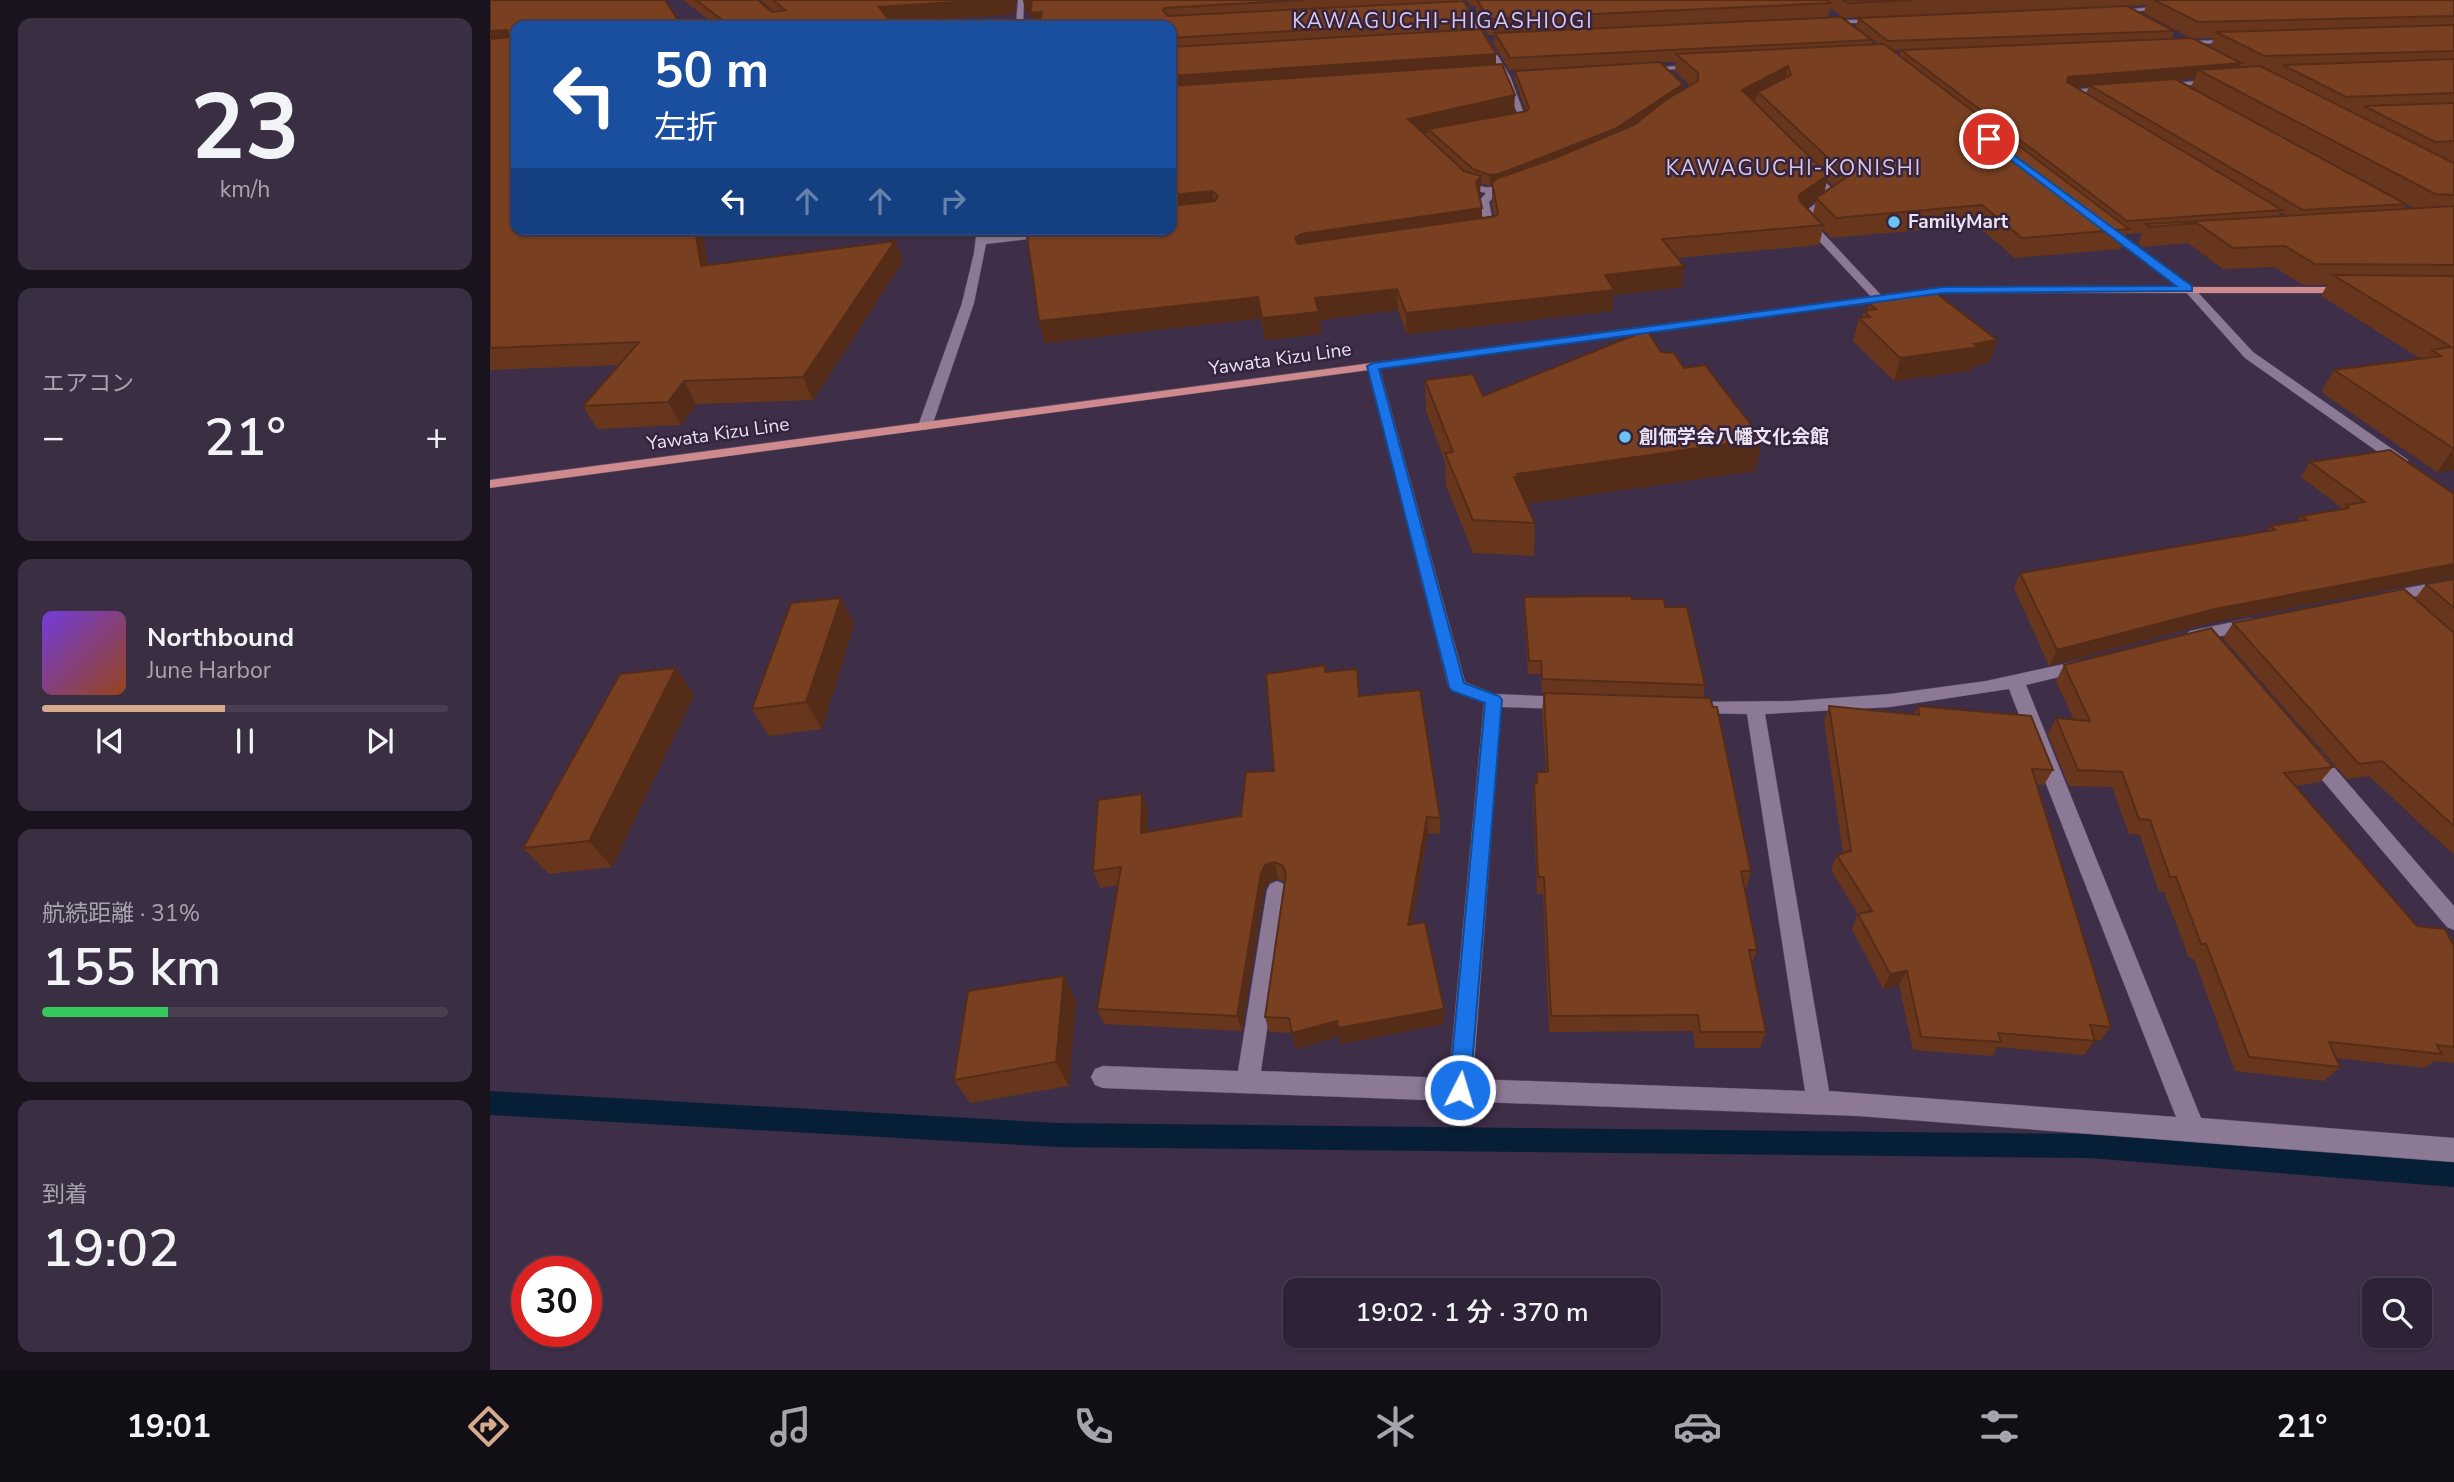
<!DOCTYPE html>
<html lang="ja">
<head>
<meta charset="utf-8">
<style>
	body { margin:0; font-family:"Nunito Sans","Noto Sans JP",sans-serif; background:#3a2f42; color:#f1f3f6; height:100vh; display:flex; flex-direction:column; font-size:26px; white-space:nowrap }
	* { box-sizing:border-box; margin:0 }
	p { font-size:23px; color:#a7a4ad }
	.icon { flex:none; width:38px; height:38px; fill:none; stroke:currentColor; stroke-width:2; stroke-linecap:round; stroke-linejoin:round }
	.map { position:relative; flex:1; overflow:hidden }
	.side { display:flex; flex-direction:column; gap:18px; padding:18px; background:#19131e; width:490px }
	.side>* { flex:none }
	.top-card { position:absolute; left:21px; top:21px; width:665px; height:214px; border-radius:14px; box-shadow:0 2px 5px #0004,0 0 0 2px #493f51; background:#1a4fa0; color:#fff; overflow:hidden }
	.buttons { position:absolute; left:1872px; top:1278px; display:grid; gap:14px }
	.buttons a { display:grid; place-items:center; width:70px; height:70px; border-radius:14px; background:#2e2236; box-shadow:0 2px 5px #0004,0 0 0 2px #493f51; font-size:35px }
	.speed { position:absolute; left:21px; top:1256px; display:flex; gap:14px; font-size:35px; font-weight:700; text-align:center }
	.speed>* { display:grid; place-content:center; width:91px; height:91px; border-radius:50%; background:#2e2236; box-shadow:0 2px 5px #0004,0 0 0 2px #493f51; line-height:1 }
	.speed .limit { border:10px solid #d22; background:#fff; color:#111 }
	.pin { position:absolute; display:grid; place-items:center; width:60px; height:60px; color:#fff; margin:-30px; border:4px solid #fff; border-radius:50%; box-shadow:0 2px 7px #0007 }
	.me { position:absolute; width:77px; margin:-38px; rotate:5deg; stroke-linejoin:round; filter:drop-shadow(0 0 5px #0008) }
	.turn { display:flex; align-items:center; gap:24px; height:147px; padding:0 28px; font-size:32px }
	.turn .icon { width:91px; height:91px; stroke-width:2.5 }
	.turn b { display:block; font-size:49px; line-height:60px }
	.lanes { display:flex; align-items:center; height:66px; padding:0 28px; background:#0003; justify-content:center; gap:35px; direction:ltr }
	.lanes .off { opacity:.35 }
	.big { font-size:52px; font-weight:600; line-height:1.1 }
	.side .card { flex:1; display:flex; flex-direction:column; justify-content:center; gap:10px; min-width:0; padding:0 24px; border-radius:14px; background:#3a2f42 }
	.side .dial { align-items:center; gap:0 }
	.dial b { font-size:91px; line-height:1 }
	.song { display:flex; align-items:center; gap:21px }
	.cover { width:84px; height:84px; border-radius:10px; background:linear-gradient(135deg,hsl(260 70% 55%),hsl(20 70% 35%)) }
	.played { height:7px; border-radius:4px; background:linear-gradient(90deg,#d6ab8b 45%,#493f51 45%) }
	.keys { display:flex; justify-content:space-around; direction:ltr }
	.heat { display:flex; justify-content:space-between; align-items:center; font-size:38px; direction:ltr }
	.charge { height:10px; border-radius:5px; background:linear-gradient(90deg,#34c759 31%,#493f51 0) }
	.trip { position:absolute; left:793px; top:1278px; width:378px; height:70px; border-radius:14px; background:#2e2236; box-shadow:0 2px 5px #0004,0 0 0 2px #493f51; font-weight:600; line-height:70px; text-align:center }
	.tab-bar { display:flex; height:112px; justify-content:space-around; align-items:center; background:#120e16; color:#a7a4ad }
	.tab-bar .icon { width:49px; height:49px }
	.tab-bar .current { color:#d6ab8b }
	.tab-bar b { font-size:32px; color:#f1f3f6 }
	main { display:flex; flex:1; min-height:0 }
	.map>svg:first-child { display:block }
</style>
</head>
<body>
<main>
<section class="side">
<div class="card dial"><b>23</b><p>km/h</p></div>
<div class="card"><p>エアコン</p>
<div class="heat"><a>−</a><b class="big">21°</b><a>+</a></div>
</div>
<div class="card">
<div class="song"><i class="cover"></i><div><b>Northbound</b><p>June Harbor</p></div></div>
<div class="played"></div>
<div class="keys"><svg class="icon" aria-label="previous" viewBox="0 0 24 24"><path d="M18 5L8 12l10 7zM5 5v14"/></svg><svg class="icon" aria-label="pause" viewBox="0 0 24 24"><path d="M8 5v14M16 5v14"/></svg><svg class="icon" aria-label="next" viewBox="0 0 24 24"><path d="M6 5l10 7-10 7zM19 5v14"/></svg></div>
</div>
<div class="card"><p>航続距離 · 31%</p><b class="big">155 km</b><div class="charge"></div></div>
<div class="card"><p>到着</p><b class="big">19:02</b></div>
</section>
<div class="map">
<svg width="1964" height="1370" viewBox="0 0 1964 1370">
	<rect width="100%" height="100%" fill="#3e2e48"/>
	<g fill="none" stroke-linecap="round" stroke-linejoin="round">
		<path fill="#061f37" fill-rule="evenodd" d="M0,1091L567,1123L1599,1134L1964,1161V1187L1599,1158L567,1147L0,1115Z"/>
		<defs>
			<path id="minor" d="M528,0H534L533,26H526Z
				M968,0H974L1020,76L1036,119L1017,123L1013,120L1028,115L1012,76Z
				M1677,6L1679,9L1621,13L1617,11Z
				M1393,19L1390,23H1330L1334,21Z
				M1750,39L1747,43L1687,44L1683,42Z
				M1211,64L1208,68L1152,71L1148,69Z
				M1726,79L1729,83L1670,87L1666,85Z
				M1621,86L1624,90L1587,93L1592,97L1588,100L1574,91Z
				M1319,167L1349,195L1318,217L1392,296V300H1384L1307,217L1338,195L1314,170Z
				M968,176C978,175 983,185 994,187C1005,189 1018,180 1027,186L1007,193L999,202L1005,234L994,236L989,233L995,230L989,201L996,193L980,189L966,178Z
				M1610,226H1618L1702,286L1763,352L1918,460V466H1908L1755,358L1694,290L1610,230Z
				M487,229H497V237L568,229H604L599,232L496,244L484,303L442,426L435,430L430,429L428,426L472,303L484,253Z
				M883,362L889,366L975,682L1005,694L1074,697L1083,703L1074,709L1011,707L983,1079L1315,1091L1257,714L1204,713L1195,707L1198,702L1302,701L1400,694L1496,681L1592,660L1601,666L1598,670L1536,685L1711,1118L1964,1138V1162L1368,1116L613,1088L605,1085L601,1077L605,1069L613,1066L748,1071L777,890L780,884L787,881L794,884L797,890L771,1071L959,1078L994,703L961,690L958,686L877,366ZM1519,689L1686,1117L1339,1091L1275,714L1400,707Z
				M1964,579V589L1896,602L1888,597L1896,592Z
				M1762,618L1768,620L1770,624L1768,628L1700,643L1692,637L1700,631Z
				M1823,749L1830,751L1964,906V930L1957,927L1816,761L1814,756L1816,751Z"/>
			<path id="major" d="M1453,287H1859L1865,290L1859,293H1453L0,488V480Z"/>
		</defs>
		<use href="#minor" stroke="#584b61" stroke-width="1"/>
		<use href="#major" stroke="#584b61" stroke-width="1"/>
		<use href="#minor" fill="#8b7996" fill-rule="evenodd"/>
		<use href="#major" fill="#cf8a8e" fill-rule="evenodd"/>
	</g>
	<path fill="#68361c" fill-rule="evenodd" d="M0,0L26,229H210L213,236L218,265L405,241L413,261L323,400L206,404L191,425L107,429L93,406L128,365L0,370Z
		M193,0H268L282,12H284L271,0H526L524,14L400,23L403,26H227Z
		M533,0H969V1L985,20V29L1006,64L1024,113L1013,116L1036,112L1025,80V71L1115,65L1019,70L1004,44L1005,35H998L986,15V6H981L977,0H1964V470L1947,472L1831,392L1844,370L1929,358L1831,296L1837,285H1813L1784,267L1733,269L1698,243L1652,247L1648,244L1652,233L1637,234L1630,249L1525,258L1486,225L1341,238L1333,229L1329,245L1187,258L1194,266L1192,287L1123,295L1122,311L917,334L908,310L830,320L831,334L775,340L771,318L555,343L549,321L681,229V26L536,13ZM1656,5L1654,13L1701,38L1681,39L1684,31L1637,6ZM1340,8L1354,18L1520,11L1368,18L1366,27L1388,44L1381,45L1382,40L1338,17ZM1702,38H1724L1720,47ZM1402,50H1411L1409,56ZM1170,62H1186L1185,71L1200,85L1192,90L1193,84ZM1705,78L1701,87L1686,79ZM1599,86L1596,94L1586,87ZM1337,180L1343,186L1334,192ZM990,183L1002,186V203L1004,217L992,218L990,197ZM1326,201L1323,214L1316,207ZM1916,204L1924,208L1913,209ZM1791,212L1798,216H1789Z
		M1379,303L1507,340L1499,363L1483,366L1482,370L1404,381L1363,341L1369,318H1372L1374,311H1377Z
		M1171,352L1194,368L1272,439L1265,471L1037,504L1045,523L1044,556L983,553L956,485L955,462L936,411L935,380L993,396Z
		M1820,462L1964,494L1716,624L1559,666L1524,588L1530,573L1778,531L1780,526L1808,521L1811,516L1853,509L1811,477Z
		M1964,579V855L1879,776L1857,779L1733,638L1743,623L1925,599L1936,584Z
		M1034,597L1142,599L1175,607L1215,685L1213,698L1261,871L1256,889H1255L1267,950L1262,964L1276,1032L1270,1048H1205L1203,1031L1059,1032L1053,894H1047L1043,801L1044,783H1046L1047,772H1056L1052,711L1054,693H1052L1051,674H1038L1034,610Z
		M364,624L332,729L279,736L262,709Z
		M1574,665L1843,767L1830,782L1805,786L1927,926L1964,946V1063L1944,1061L1935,1068L1846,1058L1850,1067L1834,1081L1745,1071L1704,959L1699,958L1674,892H1669L1650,835L1639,834L1622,787L1579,786L1558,734L1566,718L1584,720L1566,681Z
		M186,668L204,695L122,867L59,874L33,848Z
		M836,672L869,696L950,818V834L938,833L922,924L954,1009V1024L851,1044L849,1036L806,1049L802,1033L779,1032L775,1017L795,882L788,879L779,882L774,890L752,1031L614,1024L607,1009L628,885L610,888L603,871L652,794L658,811L657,832L751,816L784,771Z
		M1339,706L1424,714L1428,706L1563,770L1554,785H1547L1621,1027L1610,1041L1605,1040L1594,1055L1507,1047L1502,1056L1423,1050L1409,985L1393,989L1362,929L1368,914L1341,870L1347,855L1353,853L1334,721Z
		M574,976L586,1001L579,1086L480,1103L464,1080Z"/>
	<path fill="#552c17" d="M495,0H526L524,14L395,23L389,7Z
		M533,0H543L546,12L536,13Z
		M552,12L555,26H543L540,13Z
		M17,30L26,46L0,48V31Z
		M1006,54V71L681,93V76Z
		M1751,63L1746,74L1708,70L1705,78L1601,86L1599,85V86L1574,88L1578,77Z
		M1298,66L1295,83L1268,92L1267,98L1249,108L1252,90Z
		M1193,84L1192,94L1124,140L1009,185L1000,186V175Z
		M1025,95L1024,113L941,132L938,129V133L918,137V119Z
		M1338,175L1334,195L1326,198V201L1305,215L1309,195Z
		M991,176L990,195L986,202V182Z
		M722,191L725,211L681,215V195Z
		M992,208V228L814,254L805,238L811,234Z
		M205,229H210L213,236L222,287L211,266Z
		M405,241L413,261L323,400L313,377Z
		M1194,266L1192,287L1123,295L1122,311L917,334L916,313L1115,275Z
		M907,289L908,310L830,320L831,334L775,340L772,318L825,298Z
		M768,297L771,318L555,343L549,321Z
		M1507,340L1499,363L1483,366L1482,370L1404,381L1410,358Z
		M194,381L206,404L191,425L178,402Z
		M1272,439L1265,471L1027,505L1024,477L1027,474Z
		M1963,449L1964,470L1947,472Z
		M1964,564V577L1716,624L1559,666L1567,650L1725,609Z
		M351,598L364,624L332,729L316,702Z
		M186,668L204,695L122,867L99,841Z
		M652,794L658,811L657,850L651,833Z
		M937,817L938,833L919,941L918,925Z
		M785,862L788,879L779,882L774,890L752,1031L747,1016L771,873L775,865Z
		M1417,971L1409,985L1393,989L1400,974Z
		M574,976L586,1001L579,1086L566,1062Z
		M954,1009V1024L851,1044L849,1036L806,1049L802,1033L847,1021Z"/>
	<path fill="#793f21" stroke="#552c17" stroke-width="2" d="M0,0H175L192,26H26V229H205L211,266L405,241L313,377L194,381L178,402L93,406L149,342L0,348V39L20,37L17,30L0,31Z
		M206,0H268L282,12L295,10L283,0H495L389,7L403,26H240Z
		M542,0H813L675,8L673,10L678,16L974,1L985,20L681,38V26H549L552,12L540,13Z
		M987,0H1337L1341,3L999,19Z
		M1353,0H1424L1357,3Z
		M1664,0H1964V16L1708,22Z
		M1637,6L1684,31L1398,41L1368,18Z
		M1351,17L1382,40L1020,58L1005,33Z
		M1964,25V51L1774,56L1726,32Z
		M991,29L1006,54L681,76V47Z
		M1702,38L1751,63L1578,77L1577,82L1792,210L1637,221L1411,50Z
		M1394,44L1639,229L1532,238L1492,205L1346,218L1326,198L1355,178V174L1268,92L1301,75L1298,66L1252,90L1338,175L1309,195L1310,201L1333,225L1172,239L1194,266L1115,275L1124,290L916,313L907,289L825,298L829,312L772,318L768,297L549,321L536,229H681V206L725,201L728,196L722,191L681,195V86L1012,64L1025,95L918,119L974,171L991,176L986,182L992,208L811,234L805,238L808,244L1006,216L1008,213L1002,183L1008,178L1063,159L1144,125L1177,99L1208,81V73L1186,54Z
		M1964,59V93L1856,97L1793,65Z
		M1170,62L1193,84L1125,129L1009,174L1000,175L983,169L938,129L1037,111L1039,108L1025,71Z
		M1770,66L1964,163V195L1945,194L1708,70Z
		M1685,79L1916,204L1813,210L1599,85Z
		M1964,103V141L1945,142L1874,106Z
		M1964,206V265L1825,264L1795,246L1743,248L1707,223L1660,227L1656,224Z
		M1843,275L1964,276V449L1844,370L1951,356L1942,350L1961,347Z
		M1446,293L1507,340L1484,344L1490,347L1410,358L1369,318L1380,317L1374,311L1386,309L1379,303Z
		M1157,330L1171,352L1184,353L1194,368L1215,365L1272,439L1027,474L1028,477H1024L1045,523L983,520L955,453L963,452L935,380L983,374L993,396Z
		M1900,450L1964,494V564L1725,609L1567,650L1530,573L1785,530L1780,526L1817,520L1811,516L1859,508L1856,505L1875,502L1820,462Z
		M1964,579V608L1936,584Z
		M1914,589L1964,633V826L1892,761L1869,764L1743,623Z
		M1141,596L1142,599H1174L1175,607H1197L1215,685L1052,679L1051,661H1039L1034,597Z
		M351,598L316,702L262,709L301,603Z
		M1721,628L1843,767L1794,773L1927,926L1955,929L1964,946V1047L1947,1045L1952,1054L1839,1042L1850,1067L1759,1057L1716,944H1711L1686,877H1680L1660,820L1649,819L1632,772L1588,770L1566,718L1600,721L1574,665Z
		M835,665V672L867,669L869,696L930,690L950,818L937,817L918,925L935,922L954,1009L848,1028L847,1021L802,1033L799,1018L775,1017L796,874L793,866L785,862L775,865L771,873L747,1016L607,1009L631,867L603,871L608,800L652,794L651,833L751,816L756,772L784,771L776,674Z
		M186,668L99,841L33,848L130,674Z
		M1054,693L1220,698L1223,707H1227L1261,871H1251L1267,950H1259L1276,1032H1210L1208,1015L1061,1016L1054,877H1048L1044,783H1047V772H1058Z
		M1339,706L1429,715L1428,706L1541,716L1563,770L1542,769L1621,1027L1600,1025L1605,1041L1508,1033L1511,1042L1431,1037L1417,971L1400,974L1368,914L1382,911L1347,855L1361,851Z
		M574,976L566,1062L464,1080L478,991Z"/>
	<path fill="#1a73e8" stroke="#114b97" stroke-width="2" d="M1499,137L1702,286V291L1453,293L889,369L974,683L1009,696L1012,700L980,1090L977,1098L970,1101L962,1098L959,1090L995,703L962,691L959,687L877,366L883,363L1453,287L1686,286L1496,141Z"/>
	<g fill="#6cc3f2" stroke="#34243d" stroke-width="2.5">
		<circle cx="1404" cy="222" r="7"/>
		<circle cx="1135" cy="437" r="7"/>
	</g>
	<g text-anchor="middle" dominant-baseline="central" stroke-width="5" stroke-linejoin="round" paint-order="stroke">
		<g font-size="19" font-weight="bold" fill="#ebe2f2" stroke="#34243d" text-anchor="start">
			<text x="1418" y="222">FamilyMart</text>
			<text x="1149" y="437">創価学会八幡文化会館</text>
		</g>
		<g font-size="19" fill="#ebe2f2" stroke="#34243d">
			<text transform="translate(790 359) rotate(-8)">Yawata Kizu Line</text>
			<text transform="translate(228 434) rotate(-8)">Yawata Kizu Line</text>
		</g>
		<g font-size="21" letter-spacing="2" fill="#dbc8e8" stroke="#34243d">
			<text x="953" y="21">KAWAGUCHI-HIGASHIOGI</text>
			<text x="1304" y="168">KAWAGUCHI-KONISHI</text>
		</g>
	</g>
</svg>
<div class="buttons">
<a><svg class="icon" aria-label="search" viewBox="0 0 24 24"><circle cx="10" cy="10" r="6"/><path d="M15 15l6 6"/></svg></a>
</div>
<div class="speed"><div class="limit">30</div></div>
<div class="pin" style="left:1499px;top:139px;background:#d93025"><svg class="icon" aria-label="arrive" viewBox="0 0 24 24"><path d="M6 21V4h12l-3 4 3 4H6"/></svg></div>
<svg class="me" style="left:970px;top:1090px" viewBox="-20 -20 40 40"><circle r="17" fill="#1a73e8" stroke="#fff" stroke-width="3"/><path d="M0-11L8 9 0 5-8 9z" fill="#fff"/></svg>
<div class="trip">19:02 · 1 分 · 370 m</div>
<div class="top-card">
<div class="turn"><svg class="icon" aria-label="left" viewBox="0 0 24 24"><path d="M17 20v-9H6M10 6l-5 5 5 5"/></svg><div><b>50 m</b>左折</div></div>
<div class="lanes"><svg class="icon" aria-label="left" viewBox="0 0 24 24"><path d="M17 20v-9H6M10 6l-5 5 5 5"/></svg><svg class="icon off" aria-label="ahead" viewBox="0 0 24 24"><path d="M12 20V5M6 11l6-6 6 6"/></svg><svg class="icon off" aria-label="ahead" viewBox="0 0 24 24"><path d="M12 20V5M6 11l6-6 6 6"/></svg><svg class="icon off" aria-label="right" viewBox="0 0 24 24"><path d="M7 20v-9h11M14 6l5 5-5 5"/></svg></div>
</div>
</div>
</main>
<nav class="tab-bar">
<b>19:01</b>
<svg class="icon current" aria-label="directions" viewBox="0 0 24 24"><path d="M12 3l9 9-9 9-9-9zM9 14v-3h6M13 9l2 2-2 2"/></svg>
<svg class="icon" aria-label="music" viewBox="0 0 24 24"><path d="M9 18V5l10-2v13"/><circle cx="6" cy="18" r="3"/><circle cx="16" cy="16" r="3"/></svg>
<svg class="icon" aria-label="phone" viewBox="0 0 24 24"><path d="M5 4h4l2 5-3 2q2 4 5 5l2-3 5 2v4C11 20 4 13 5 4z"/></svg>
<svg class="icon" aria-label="climate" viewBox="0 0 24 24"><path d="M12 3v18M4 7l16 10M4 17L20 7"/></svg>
<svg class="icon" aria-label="car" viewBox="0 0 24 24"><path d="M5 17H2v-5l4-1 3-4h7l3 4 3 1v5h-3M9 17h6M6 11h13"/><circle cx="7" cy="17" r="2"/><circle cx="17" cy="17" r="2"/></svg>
<svg class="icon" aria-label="filters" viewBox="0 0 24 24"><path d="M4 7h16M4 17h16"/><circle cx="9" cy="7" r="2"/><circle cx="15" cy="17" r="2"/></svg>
<b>21°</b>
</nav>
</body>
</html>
